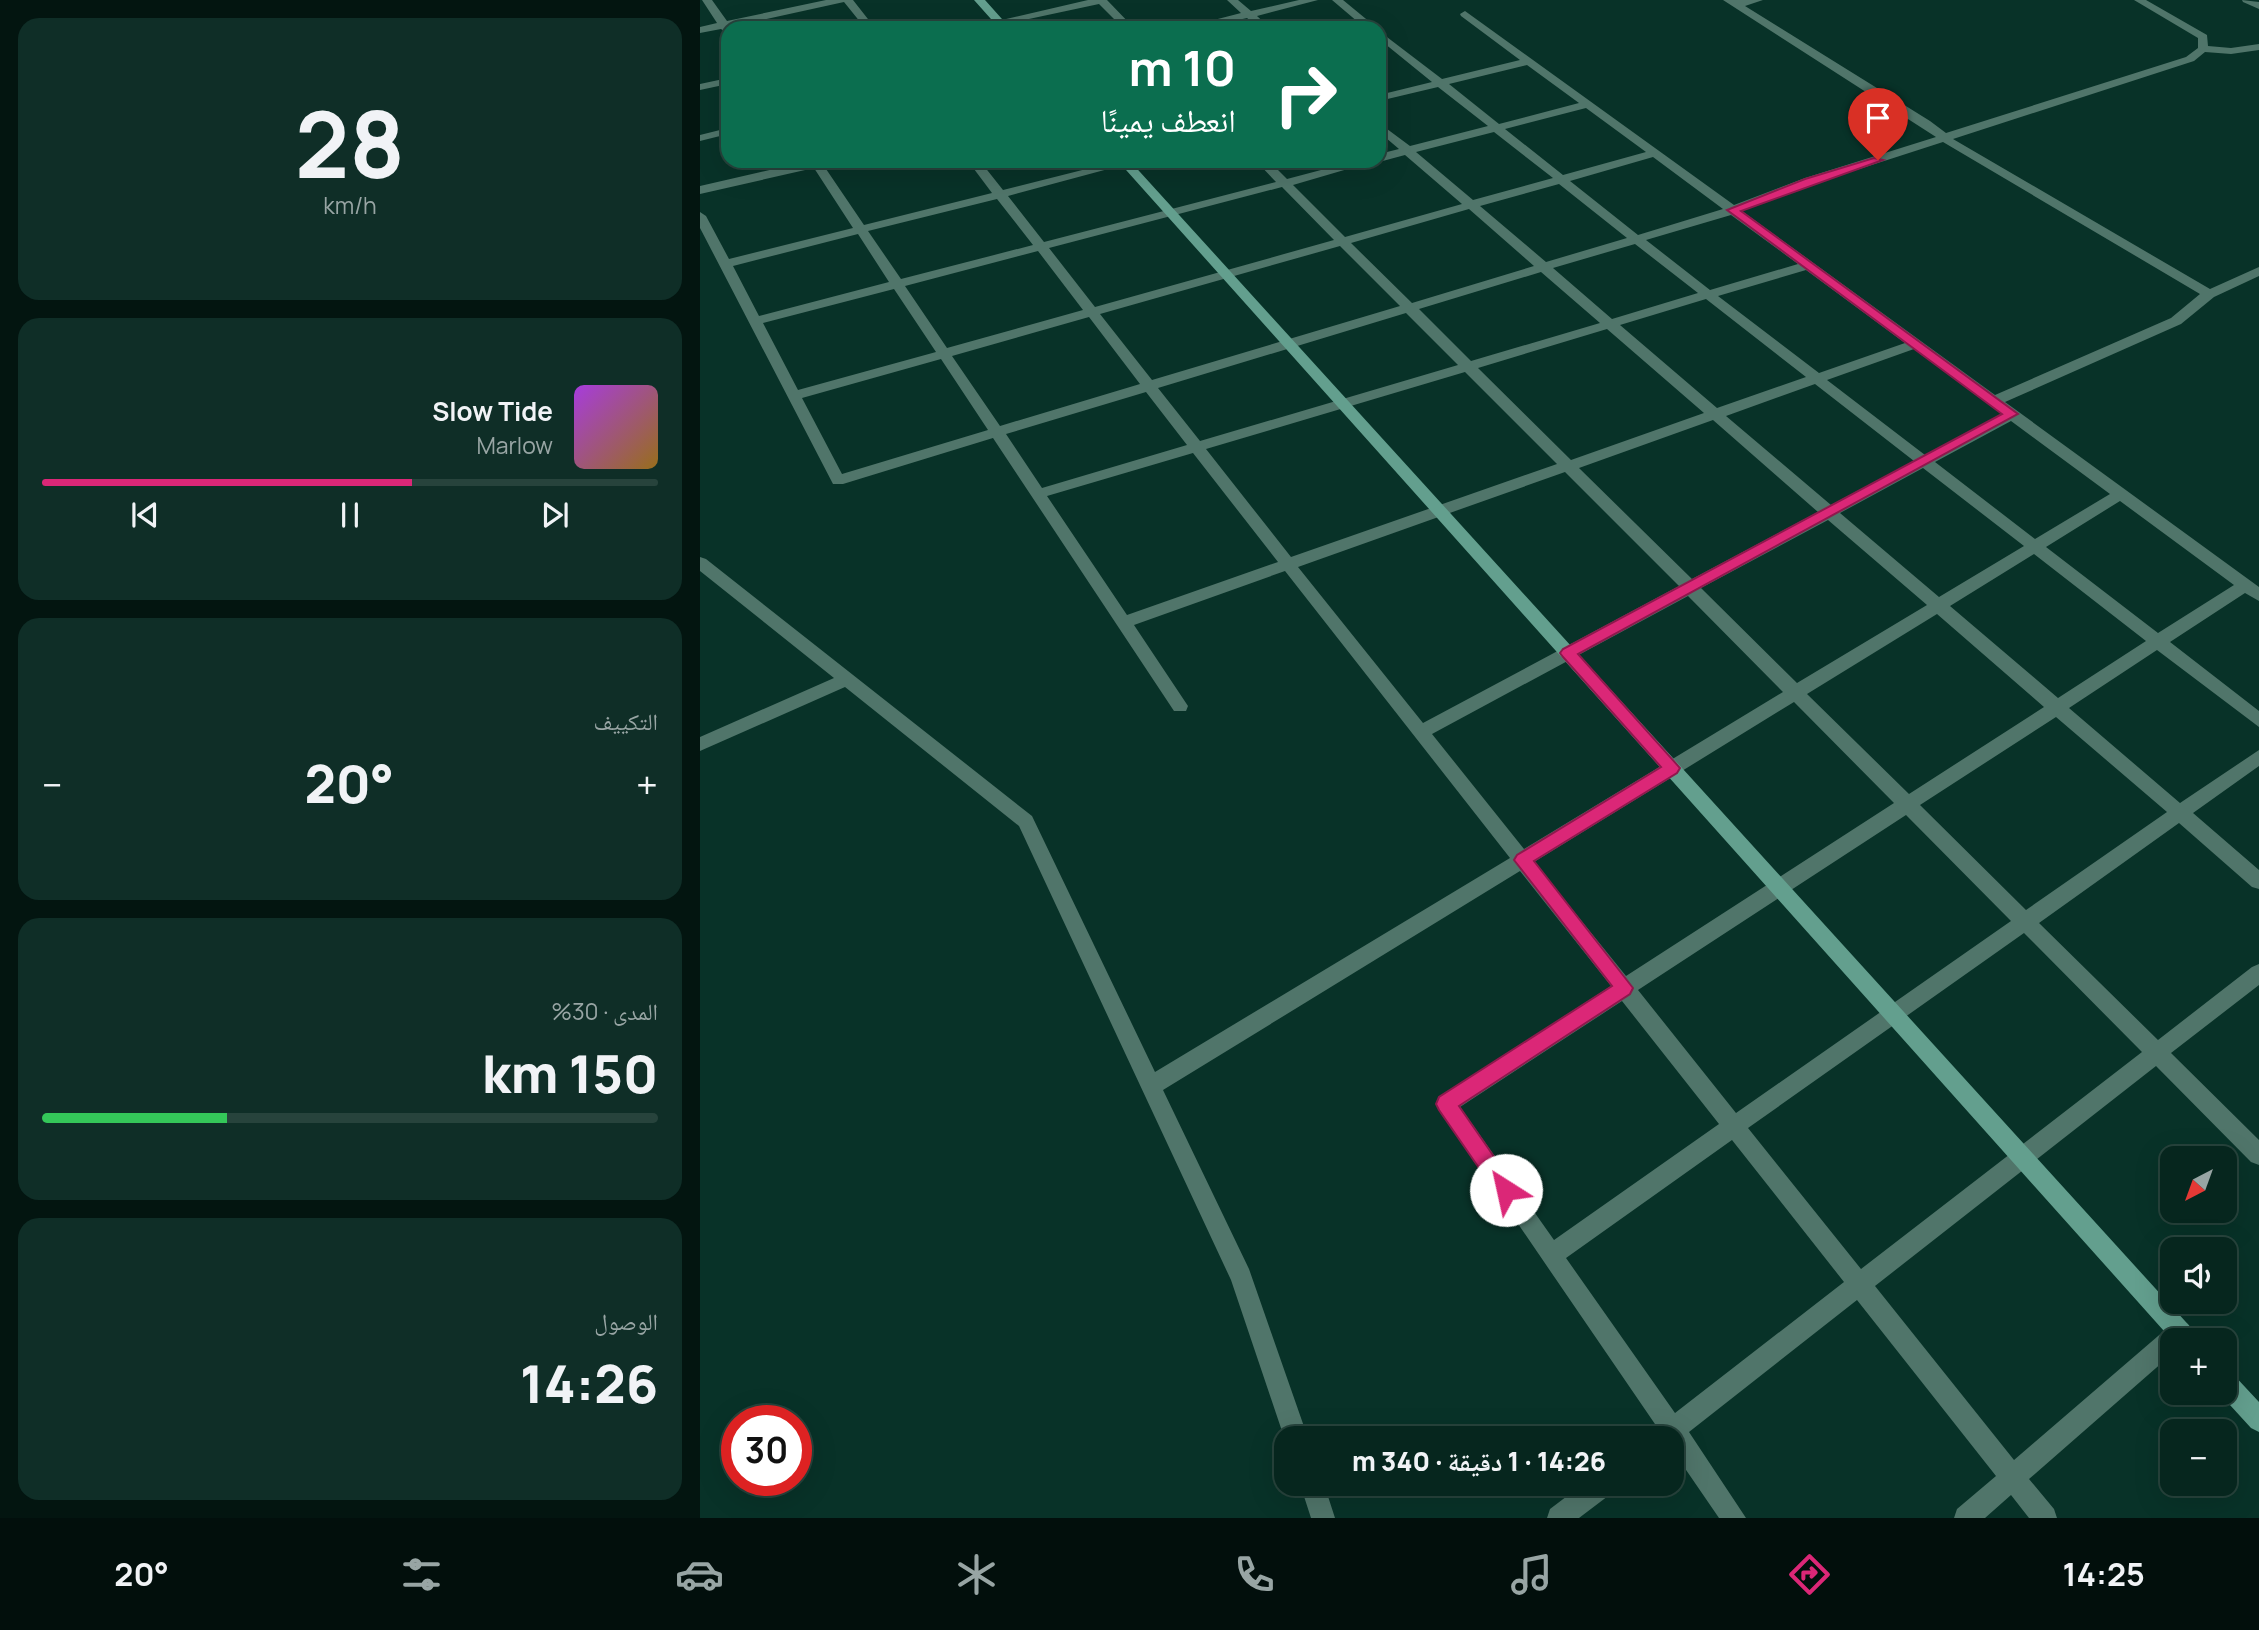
<!DOCTYPE html>
<html lang="ar">
<head>
<meta charset="utf-8">
<style>
	body { margin:0; font-family:Manrope,"Noto Naskh Arabic",sans-serif; background:#0f2e27; color:#f1f3f6; direction:rtl; height:100vh; display:flex; flex-direction:column; font-size:26px; white-space:nowrap }
	* { box-sizing:border-box; margin:0 }
	p { font-size:23px; color:#98a5a4 }
	.icon { flex:none; width:38px; height:38px; fill:none; stroke:currentColor; stroke-width:2; stroke-linecap:round; stroke-linejoin:round }
	.map { position:relative; flex:1; overflow:hidden; direction:ltr }
	.sheet { display:flex; flex-direction:column; gap:18px; padding:18px; background:#031510; width:700px }
	.sheet>* { flex:none }
	.hud { position:absolute; left:21px; top:21px; width:665px; height:147px; border-radius:21px; box-shadow:0 7px 28px #0002,0 0 0 2px #27433c; direction:rtl; background:#0b6e4f; color:#fff; overflow:hidden }
	.needle { width:46px; rotate:221deg }
	.buttons { position:absolute; left:1460px; top:1146px; display:grid; gap:14px }
	.buttons a { display:grid; place-items:center; width:77px; height:77px; border-radius:14px; background:#06261e; box-shadow:0 7px 28px #0002,0 0 0 2px #27433c; font-size:35px }
	.speed { position:absolute; left:21px; top:1405px; display:flex; gap:14px; font-size:35px; font-weight:700; text-align:center }
	.speed>* { display:grid; place-content:center; width:91px; height:91px; border-radius:50%; background:#06261e; box-shadow:0 7px 28px #0002,0 0 0 2px #27433c; line-height:1 }
	.speed .limit { border:10px solid #d22; background:#fff; color:#111 }
	.pin { position:absolute; display:grid; place-items:center; width:60px; height:60px; color:#fff; margin:-72px -30px; border-radius:50% 50% 50% 0; rotate:-45deg; box-shadow:0 0 7px #0007 }
	.pin .icon { rotate:45deg }
	.me { position:absolute; width:77px; margin:-38px; rotate:325deg; stroke-linejoin:round; filter:drop-shadow(0 0 5px #0008) }
	.turn { display:flex; align-items:center; gap:24px; height:147px; padding:0 35px; font-size:32px }
	.turn .icon { width:91px; height:91px; stroke-width:2.5 }
	.turn b { display:block; font-size:49px; line-height:60px }
	.big { font-size:52px; font-weight:800; line-height:1.1 }
	.sheet .card { flex:1; display:flex; flex-direction:column; justify-content:center; gap:10px; min-width:0; padding:0 24px; border-radius:21px; background:#0f2e27 }
	.sheet .dial { align-items:center; gap:0 }
	.dial b { font-size:91px; line-height:1 }
	.song { display:flex; align-items:center; gap:21px }
	.cover { width:84px; height:84px; border-radius:10px; background:linear-gradient(135deg,hsl(280 70% 55%),hsl(40 70% 35%)) }
	.played { height:7px; border-radius:4px; background:linear-gradient(90deg,#db2777 60%,#27433c 60%) }
	.keys { display:flex; justify-content:space-around; direction:ltr }
	.heat { display:flex; justify-content:space-between; align-items:center; font-size:38px; direction:ltr }
	.charge { height:10px; border-radius:5px; background:linear-gradient(90deg,#34c759 30%,#27433c 0) }
	.trip { position:absolute; left:574px; top:1426px; width:410px; height:70px; border-radius:21px; background:#06261e; box-shadow:0 7px 28px #0002,0 0 0 2px #27433c; font-weight:800; line-height:70px; text-align:center; direction:rtl }
	.dock { display:flex; height:112px; justify-content:space-around; align-items:center; background:#020f0c; color:#98a5a4 }
	.dock .icon { width:49px; height:49px }
	.dock .on { color:#db2777 }
	.dock b { font-size:32px; color:#f1f3f6 }
	main { display:flex; flex:1; min-height:0 }
	.map>svg:first-child { display:block }
</style>
</head>
<body>
<main>
<div class="map">
<svg width="1559" height="1518" viewBox="0 0 1559 1518">
	<rect width="100%" height="100%" fill="#083228"/>
	<g fill="none" stroke-linecap="round" stroke-linejoin="round">
		<path fill="#50756a" fill-rule="evenodd" d="M2,0H12L27,21L126,0H153L175,28H165L144,2L30,27L28,34L21,29L0,33V27L17,23Z
			M388,0H407L434,28H423L399,4L287,28H267Z
			M527,0H538L551,11L599,0H618L557,16L570,28H559L547,18L502,28H483L541,13Z
			M632,0H643L677,28H665Z
			M1023,0H1063L1045,6L1230,121L1246,133L1486,57L1498,48V38L1434,0H1446L1507,35L1508,46L1531,48L1559,44V50L1531,54L1505,52L1494,61L1253,139L1510,289L1559,267V276L1514,297L1481,324L1305,402L1559,587V601L1545,593L1470,642L1559,711V727L1457,650L1369,708L1480,803L1559,750V766L1493,813L1559,870V889L1552,887L1479,823L1339,923L1458,1040L1552,967L1559,964V985L1471,1053L1559,1140V1165L1551,1162L1456,1066L1175,1286L1314,1460L1472,1324L1480,1321L1488,1324L1491,1332L1488,1340H1472V1354L1329,1479L1354,1509L1357,1518H1329L1311,1495L1285,1518H1254L1257,1509L1296,1476L1157,1300L989,1432L1046,1518H1019L971,1448V1438H950L957,1427L736,1104L739,1097L911,986L820,871L463,1090L549,1269L608,1438H586V1443L531,1280L319,826L145,687L0,751V737L134,678L0,571V557L6,559L332,816L455,1072L810,858L585,571L434,625L488,706L486,711H474L293,438L143,484H133L0,228V212L6,216L29,259L153,228L114,168L0,194V186L109,161H131L130,165L124,166L164,225L292,193L268,161H280L303,190L418,161H438L308,196L344,242L576,182L556,161H569L587,179L655,161H675L593,185L645,237L762,204L705,155L679,162L677,161L679,154L699,149L679,132V123L710,146L788,126L738,87L679,101V95L732,82L679,39V31L742,79L820,60L761,16L760,14L765,11L1034,205L1105,178L1236,137ZM827,65L879,103L799,124L749,84ZM886,108L946,152L863,175L805,129ZM794,132L853,178L773,200L716,152ZM1243,142L1500,294L1471,318L1295,395L1042,211L1113,184ZM953,157L1023,209L938,235L870,181ZM859,184L927,238L846,262L780,206ZM582,187L634,240L395,307L349,248ZM297,199L333,245L201,279L168,231ZM769,209L834,266L712,303L651,243ZM1031,215L1098,264L1010,290L946,240ZM158,234L189,282L59,316L33,266ZM935,244L998,293L912,319L853,268ZM640,246L700,306L452,380L400,314ZM338,251L383,310L247,348L205,286ZM1106,270L1205,343L1119,373L1018,296ZM841,272L900,323L771,361L719,309ZM194,289L236,352L98,390L63,323ZM1006,299L1106,377L1017,408L920,325ZM706,313L758,365L500,441L458,388ZM389,317L440,384L300,426L252,356ZM907,329L1004,413L871,460L778,368ZM1214,349L1302,414L1225,455L1127,380ZM241,359L288,430L142,474L102,398ZM765,372L857,464L591,557L506,449ZM1115,384L1214,461L1131,505L1026,416ZM446,392L487,445L342,488L306,434ZM1013,420L1118,512L992,579L879,468ZM1311,421L1410,494L1335,539L1235,462ZM493,453L578,562L427,615L347,496ZM1223,468L1324,546L1239,597L1140,513ZM865,472L979,586L723,723L598,567ZM1420,501L1534,585L1458,633L1346,547ZM1128,520L1227,605L1097,683L1001,588ZM1334,554L1446,641L1358,698L1250,606ZM988,596L1083,692L824,849L732,734ZM1237,614L1344,707L1209,794L1107,694ZM1094,702L1194,803L926,976L834,862ZM1356,717L1467,812L1326,910L1220,805ZM1206,815L1311,921L1036,1113L938,990ZM1324,933L1442,1052L1161,1269L1048,1128ZM922,1001L1019,1124L854,1240L760,1107ZM1032,1140L1144,1282L975,1413L866,1258Z
			M1542,0L1559,2V9L1543,2Z
			M28,78V84L0,90V84Z
			M28,128V134L0,141V135Z
			M600,1484H624L635,1518H611Z
			M883,1484H915L912,1493L879,1518H847L850,1509Z"/>
		<path fill="#639f8e" fill-rule="evenodd" d="M274,0H285L310,28H299Z
			M418,161H430L1495,1332L1498,1340H1472Z
			M1524,1369L1532,1373L1559,1402V1432L1551,1428L1519,1393H1524Z"/>
	</g>
	<path fill="#db2777" stroke="#8e194d" stroke-width="2" d="M1174,158L1183,160L1041,211L1318,414L878,654L980,768L977,773L834,861L933,988L930,994L759,1106L813,1184L816,1190L813,1197L806,1200L799,1197L739,1110L736,1104L739,1097L912,986L814,860L817,855L961,767L863,657L860,653L863,649L1302,414L1027,210L1105,179Z"/>
</svg>
<div class="buttons">
<a><svg class="needle" viewBox="-14 -14 28 28"><path d="M0-13l5 13h-10z" fill="#e53935"/><path d="M0 13l5-13h-10z" fill="#98a5a4"/></svg></a>
<a><svg class="icon" aria-label="sound" viewBox="0 0 24 24"><path d="M4 9h4l5-4v14l-5-4H4zM17 9q2 3 0 6"/></svg></a>
<a>+</a>
<a>−</a>
</div>
<div class="speed"><div class="limit">30</div></div>
<div class="pin" style="left:1178px;top:160px;background:#d93025"><svg class="icon" aria-label="arrive" viewBox="0 0 24 24"><path d="M6 21V4h12l-3 4 3 4H6"/></svg></div>
<svg class="me" style="left:806px;top:1190px" viewBox="-20 -20 40 40"><circle r="19" fill="#fff"/><path d="M0-13L10 11 0 6-10 11z" fill="#db2777"/></svg>
<div class="trip">14:26 · 1 دقيقة · 340 m</div>
<div class="hud">
<div class="turn"><svg class="icon" aria-label="right" viewBox="0 0 24 24"><path d="M7 20v-9h11M14 6l5 5-5 5"/></svg><div><b>10 m</b>انعطف يمينًا</div></div>
</div>
</div>
<section class="sheet">
<div class="card dial"><b>28</b><p>km/h</p></div>
<div class="card">
<div class="song"><i class="cover"></i><div><b>Slow Tide</b><p>Marlow</p></div></div>
<div class="played"></div>
<div class="keys"><svg class="icon" aria-label="previous" viewBox="0 0 24 24"><path d="M18 5L8 12l10 7zM5 5v14"/></svg><svg class="icon" aria-label="pause" viewBox="0 0 24 24"><path d="M8 5v14M16 5v14"/></svg><svg class="icon" aria-label="next" viewBox="0 0 24 24"><path d="M6 5l10 7-10 7zM19 5v14"/></svg></div>
</div>
<div class="card"><p>التكييف</p>
<div class="heat"><a>−</a><b class="big">20°</b><a>+</a></div>
</div>
<div class="card"><p>المدى · 30%</p><b class="big">150 km</b><div class="charge"></div></div>
<div class="card"><p>الوصول</p><b class="big">14:26</b></div>
</section>
</main>
<nav class="dock">
<b>14:25</b>
<svg class="icon on" aria-label="directions" viewBox="0 0 24 24"><path d="M12 3l9 9-9 9-9-9zM9 14v-3h6M13 9l2 2-2 2"/></svg>
<svg class="icon" aria-label="music" viewBox="0 0 24 24"><path d="M9 18V5l10-2v13"/><circle cx="6" cy="18" r="3"/><circle cx="16" cy="16" r="3"/></svg>
<svg class="icon" aria-label="phone" viewBox="0 0 24 24"><path d="M5 4h4l2 5-3 2q2 4 5 5l2-3 5 2v4C11 20 4 13 5 4z"/></svg>
<svg class="icon" aria-label="climate" viewBox="0 0 24 24"><path d="M12 3v18M4 7l16 10M4 17L20 7"/></svg>
<svg class="icon" aria-label="car" viewBox="0 0 24 24"><path d="M5 17H2v-5l4-1 3-4h7l3 4 3 1v5h-3M9 17h6M6 11h13"/><circle cx="7" cy="17" r="2"/><circle cx="17" cy="17" r="2"/></svg>
<svg class="icon" aria-label="filters" viewBox="0 0 24 24"><path d="M4 7h16M4 17h16"/><circle cx="9" cy="7" r="2"/><circle cx="15" cy="17" r="2"/></svg>
<b>20°</b>
</nav>
</body>
</html>
